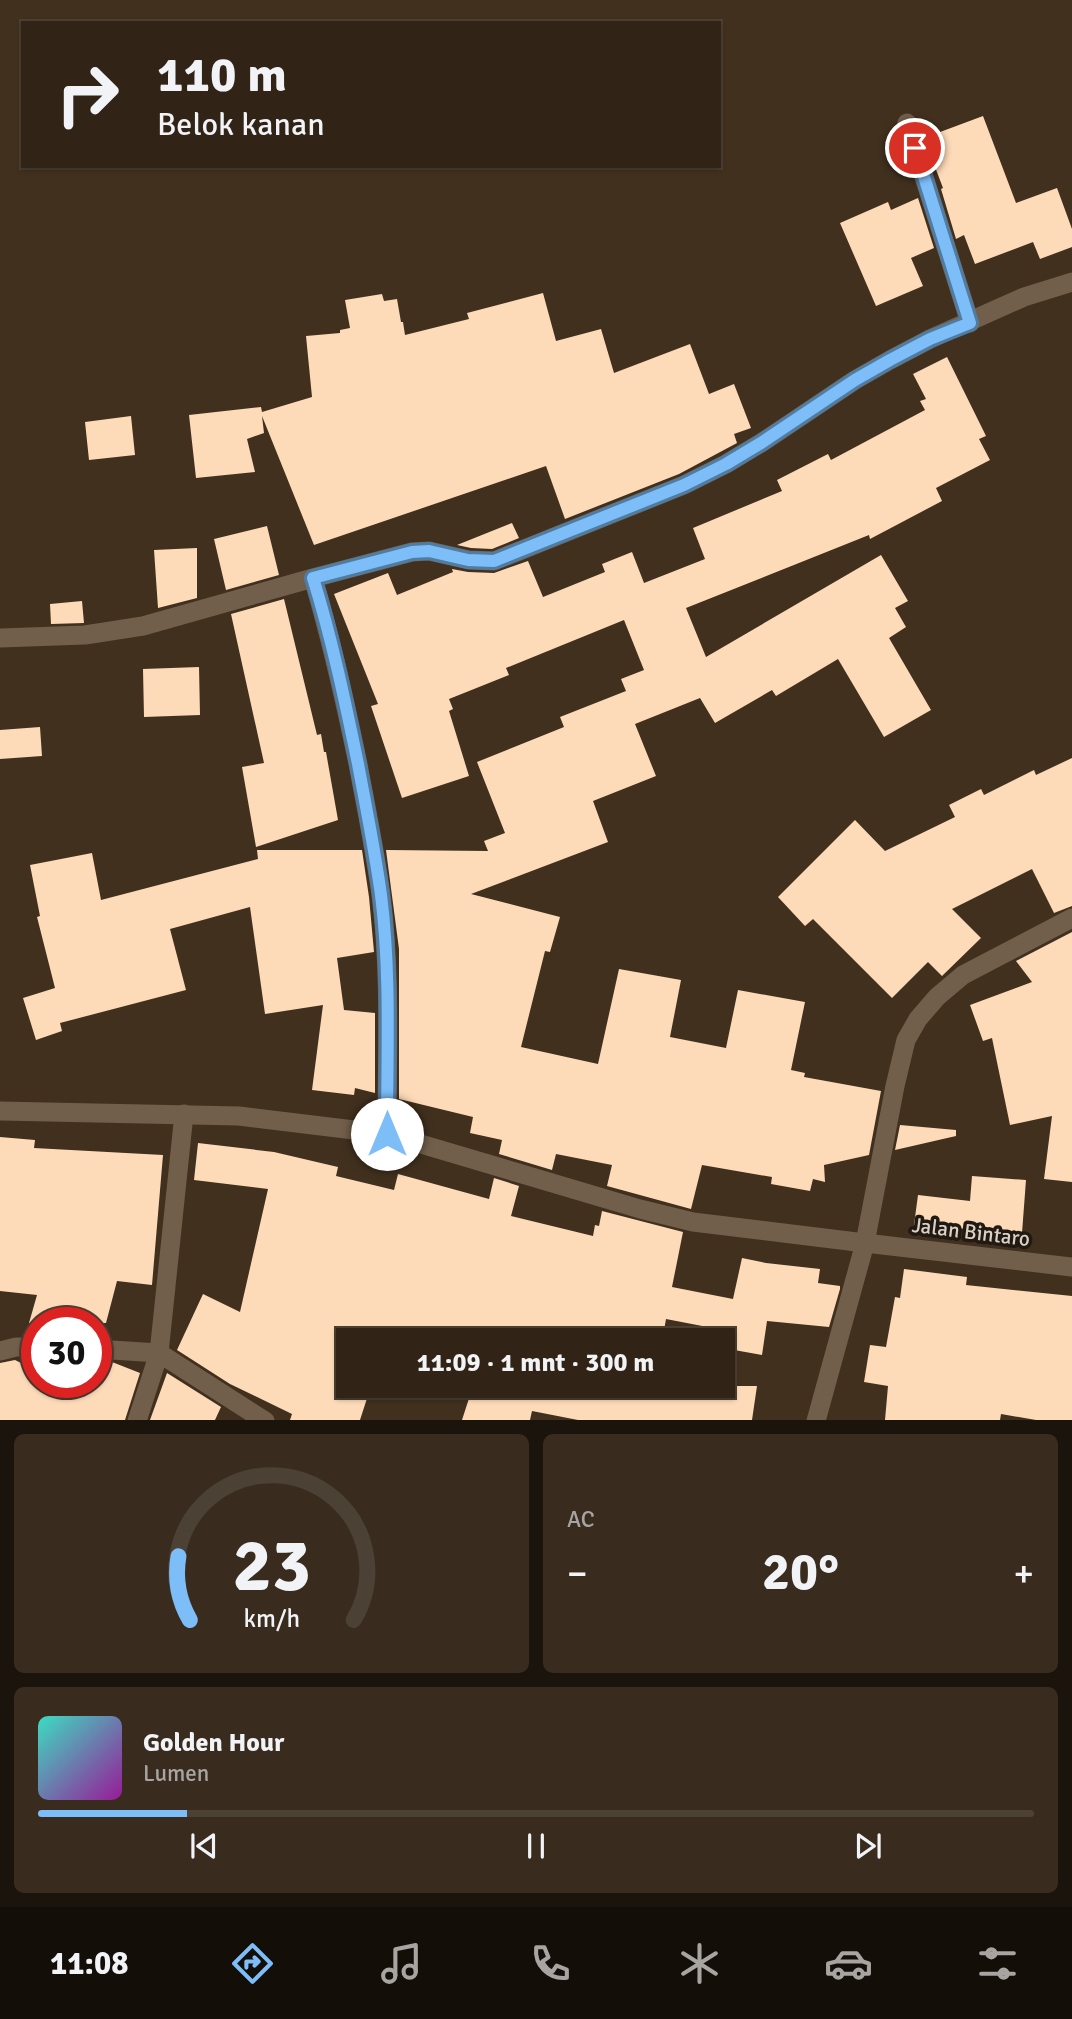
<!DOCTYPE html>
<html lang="id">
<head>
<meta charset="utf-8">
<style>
	body { margin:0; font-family:Signika,sans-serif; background:#392c1f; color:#f1f3f6; height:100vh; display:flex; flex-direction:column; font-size:26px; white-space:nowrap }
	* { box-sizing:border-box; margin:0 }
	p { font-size:23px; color:#a8a4a1 }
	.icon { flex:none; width:38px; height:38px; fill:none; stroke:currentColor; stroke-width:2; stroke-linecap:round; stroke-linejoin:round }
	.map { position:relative; height:1420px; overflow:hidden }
	.side { display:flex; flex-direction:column; gap:14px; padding:14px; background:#1b140c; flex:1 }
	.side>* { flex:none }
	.guide { position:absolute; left:21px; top:21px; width:700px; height:147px; border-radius:0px; box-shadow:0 2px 5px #0004,0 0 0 2px #4c4135; background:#312416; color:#f1f3f6; overflow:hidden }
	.speed { position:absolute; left:21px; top:1307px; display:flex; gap:14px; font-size:35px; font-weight:700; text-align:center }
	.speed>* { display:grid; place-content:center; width:91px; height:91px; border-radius:50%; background:#312416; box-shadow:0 2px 5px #0004,0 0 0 2px #4c4135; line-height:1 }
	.speed .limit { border:10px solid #d22; background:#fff; color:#111 }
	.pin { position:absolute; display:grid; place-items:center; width:60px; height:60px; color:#fff; margin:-30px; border:4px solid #fff; border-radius:50%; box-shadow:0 2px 7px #0007 }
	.me { position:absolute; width:77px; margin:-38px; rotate:0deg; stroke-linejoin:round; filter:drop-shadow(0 0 5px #0008) }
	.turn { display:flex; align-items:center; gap:24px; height:147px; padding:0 21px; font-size:32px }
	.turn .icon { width:91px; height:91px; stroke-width:2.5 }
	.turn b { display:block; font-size:49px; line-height:60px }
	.big { font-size:52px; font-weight:700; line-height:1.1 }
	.side .widget { flex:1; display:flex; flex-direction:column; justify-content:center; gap:10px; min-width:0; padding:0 24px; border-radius:10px; background:#392c1f }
	.side .dial { align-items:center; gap:0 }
	.dial svg { height:182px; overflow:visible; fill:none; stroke:#4c4135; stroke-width:7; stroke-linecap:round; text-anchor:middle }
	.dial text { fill:#f1f3f6; stroke:none }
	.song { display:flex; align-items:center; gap:21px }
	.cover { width:84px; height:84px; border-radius:10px; background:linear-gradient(135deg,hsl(170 70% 55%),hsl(300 70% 35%)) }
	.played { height:7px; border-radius:4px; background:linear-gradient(90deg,#7dbef9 15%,#4c4135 15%) }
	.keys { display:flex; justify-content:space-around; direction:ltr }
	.heat { display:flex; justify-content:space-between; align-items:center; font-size:38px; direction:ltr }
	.side .tiles { flex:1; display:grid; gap:14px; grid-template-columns:1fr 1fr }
	.widget:last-child { grid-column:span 2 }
	.trip { position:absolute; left:336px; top:1328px; width:399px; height:70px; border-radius:0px; background:#312416; box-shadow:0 2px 5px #0004,0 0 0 2px #4c4135; font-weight:700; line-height:70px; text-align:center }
	.dock { display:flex; height:112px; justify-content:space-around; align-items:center; background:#140e09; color:#a8a4a1 }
	.dock .icon { width:49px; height:49px }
	.dock .selected { color:#7dbef9 }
	.dock b { font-size:32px; color:#f1f3f6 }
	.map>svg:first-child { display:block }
</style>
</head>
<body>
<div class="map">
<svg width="1072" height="1421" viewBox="0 0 1072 1421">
	<rect width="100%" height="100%" fill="#41301e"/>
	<path fill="#fddbb9" d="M983,116L1016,203L1057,188L1072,229V247L1040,259L1033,242L975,264L964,235L956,239L941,189L943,188L924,138Z
		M918,198L934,248L911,258L923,286L876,306L840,223L888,202L891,210Z
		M543,293L556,341L601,329L614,373L690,344L709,394L734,384L751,428L734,434L737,443L679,474L565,519L546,466L314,545L262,416L264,433L247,439L255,472L196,478L189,415L261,407L262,412L312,397L306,336L340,333V330L350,328L345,300L382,294L384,301L397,299L401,322H403L405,335L469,319L467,313Z
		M947,357L986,436L979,439L990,460L936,488L942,501L870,539L869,535L686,608L706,657L881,555L908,601L895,608L906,627L889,638L931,710L884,737L838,659L776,696L772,690L715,723L700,698L635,724L656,776L593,801L608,842L471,894L560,917L550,952L545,951L521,1047L598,1064L619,969L681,980L670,1037L726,1048L738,990L805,1002L791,1070L805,1073L804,1077L881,1091L869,1155L824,1165L825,1182L813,1179L810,1191L771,1184L772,1177L702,1165L691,1209L607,1186L612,1165L556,1154L552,1170L499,1154L502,1140L470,1133L473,1117L399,1099V949L386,850L488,851L484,841L505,833L477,762L564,727L560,717L626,691L621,679L644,670L624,620L506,668L509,675L449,699L453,709L449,711L469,776L402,798L371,706L378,704L334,594L388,573L397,595L453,572L452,569L468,572L494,573L528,561L543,597L605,572L602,564L632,552L644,583L705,559L693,528L782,491L777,480L828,454L831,460L925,410L920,401L926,399L913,374Z
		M131,416L135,455L89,460L85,422Z
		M512,523L519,538L492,549L471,548L457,545Z
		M267,526L279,575L226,590L214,539Z
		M197,548V598L158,608L154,550Z
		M284,599L317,735L321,734L324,752H326L338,820L256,847L242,767L264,763L231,614Z
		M82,601L84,623L51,624L50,604Z
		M199,667L200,715L144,717L143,669Z
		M40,727L42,756L0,759V730Z
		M1072,758V906L1054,913L1032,869L952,909L981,938L942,976L928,962L892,998L813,919L805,926L778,897L855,820L885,851L955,817L949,805L981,789L984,795L1034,770L1036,775Z
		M257,850H362L369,897L374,952L337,958L344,1010L375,1013V1093L355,1088L354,1095L312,1090L323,1005L265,1014L250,907L170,929L186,990L60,1023L62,1031L36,1040L23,998L55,988L37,917L40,916L30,865L92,853L101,900L258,859Z
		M1072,932V1182L1044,1179L1052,1116L1010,1125L992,1038L983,1041L970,1005L1032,982L1016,961Z
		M900,1125L956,1130V1136L895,1150Z
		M0,1137L35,1140L34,1148L163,1155L152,1285L117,1281L106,1323H29L37,1295L0,1291Z
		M198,1143L274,1152L338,1167L336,1176L394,1190L398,1174L489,1199L494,1178L519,1186L511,1216L593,1236L595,1225L599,1226L602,1211L683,1232L672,1287L733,1299L742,1258L766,1263L820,1269L818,1283L840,1286V1289L829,1327L767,1321L762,1355L723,1348V1330L666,1319L663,1336L623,1328L621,1340H348V1386H371L360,1420H290L292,1414L230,1384L177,1350L203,1294L240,1312L268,1189L194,1180Z
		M972,1176L1026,1180L1022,1233L914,1225L918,1195L970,1201Z
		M904,1269L967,1277L966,1285L1072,1296V1420H1036L1001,1414L1000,1420H885L888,1386L864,1382L870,1345L886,1347L895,1297L900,1298Z
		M15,1360L37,1371V1382H59L79,1393L83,1382H96V1361L112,1362L140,1373L125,1420H0V1363Z
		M167,1373L221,1407L215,1420H150Z
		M473,1386H757L752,1420H578L532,1411L530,1420H462Z"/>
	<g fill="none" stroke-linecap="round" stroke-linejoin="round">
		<path stroke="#715f4b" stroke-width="19" d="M907,123L970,323
			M0,638L85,635L143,626L313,578
			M1072,918L963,975L937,997L918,1019L906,1040L895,1086L865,1243L1072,1267
			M387,1134C387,1054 391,974 381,895C375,851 366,807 358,764C345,701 331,639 313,578L412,552L429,551L469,560L494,561L684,485L726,464L761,443L855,380L890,360L930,339L1024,297L1072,282
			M96,1349L159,1353L265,1421
			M0,1351L16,1347H37
			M137,1421L159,1353L184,1114"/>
		<path stroke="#715f4b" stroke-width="19" d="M0,1111L239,1116L387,1134L640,1209L693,1222L865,1243L816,1421"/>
	</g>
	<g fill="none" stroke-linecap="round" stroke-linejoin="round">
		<defs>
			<path id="route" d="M387,1134C387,1054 391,974 381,895C375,851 366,807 358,764C345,701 332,639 313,578L412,552L429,551L468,560L494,561L684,485L726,464L761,443L855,380L890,360L930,339L970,323L915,148"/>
		</defs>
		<use href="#route" stroke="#517ca2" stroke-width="18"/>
		<use href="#route" stroke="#7dbef9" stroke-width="12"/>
	</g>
	<g text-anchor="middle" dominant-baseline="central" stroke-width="7" stroke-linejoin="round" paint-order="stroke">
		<g font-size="21" fill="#dbd1c6" stroke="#211a12">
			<text transform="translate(971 1232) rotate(7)">Jalan Bintaro</text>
		</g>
	</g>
</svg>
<div class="speed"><div class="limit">30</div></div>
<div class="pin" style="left:915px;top:148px;background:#d93025"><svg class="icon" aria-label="arrive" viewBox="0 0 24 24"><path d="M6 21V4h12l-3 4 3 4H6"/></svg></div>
<svg class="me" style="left:387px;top:1134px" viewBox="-20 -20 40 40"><circle r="19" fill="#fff"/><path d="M0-13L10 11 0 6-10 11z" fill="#7dbef9"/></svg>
<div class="trip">11:09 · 1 mnt · 300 m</div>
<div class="guide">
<div class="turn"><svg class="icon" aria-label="right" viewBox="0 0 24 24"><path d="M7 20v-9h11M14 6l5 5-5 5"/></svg><div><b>110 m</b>Belok kanan</div></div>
</div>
</div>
<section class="side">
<div class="tiles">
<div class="widget dial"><svg viewBox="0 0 100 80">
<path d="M14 69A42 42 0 1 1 86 69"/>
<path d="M14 69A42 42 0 0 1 9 41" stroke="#7dbef9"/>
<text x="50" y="56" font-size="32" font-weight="700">23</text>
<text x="50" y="72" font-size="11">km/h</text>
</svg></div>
<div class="widget"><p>AC</p>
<div class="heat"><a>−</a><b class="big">20°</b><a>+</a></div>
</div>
<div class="widget">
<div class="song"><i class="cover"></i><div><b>Golden Hour</b><p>Lumen</p></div></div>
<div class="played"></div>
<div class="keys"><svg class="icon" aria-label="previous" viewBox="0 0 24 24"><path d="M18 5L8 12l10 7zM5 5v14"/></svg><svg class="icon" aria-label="pause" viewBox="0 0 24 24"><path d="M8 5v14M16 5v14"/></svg><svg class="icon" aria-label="next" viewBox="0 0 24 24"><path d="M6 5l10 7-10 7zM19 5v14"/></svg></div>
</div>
</div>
</section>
<nav class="dock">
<b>11:08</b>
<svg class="icon selected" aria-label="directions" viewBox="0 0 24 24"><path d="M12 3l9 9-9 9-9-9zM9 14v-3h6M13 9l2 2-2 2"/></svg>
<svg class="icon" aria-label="music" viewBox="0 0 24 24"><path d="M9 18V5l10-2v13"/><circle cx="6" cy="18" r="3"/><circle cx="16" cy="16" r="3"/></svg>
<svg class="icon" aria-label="phone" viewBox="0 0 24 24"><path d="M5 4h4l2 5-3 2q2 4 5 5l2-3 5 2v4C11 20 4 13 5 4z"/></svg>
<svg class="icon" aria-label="climate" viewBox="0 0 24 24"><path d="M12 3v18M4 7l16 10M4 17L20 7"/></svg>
<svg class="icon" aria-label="car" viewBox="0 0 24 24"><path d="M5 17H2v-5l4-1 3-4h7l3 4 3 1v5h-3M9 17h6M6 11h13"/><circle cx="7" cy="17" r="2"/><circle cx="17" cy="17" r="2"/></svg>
<svg class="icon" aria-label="filters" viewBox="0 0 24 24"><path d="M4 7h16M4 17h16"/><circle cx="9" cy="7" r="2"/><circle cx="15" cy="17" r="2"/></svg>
</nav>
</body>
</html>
